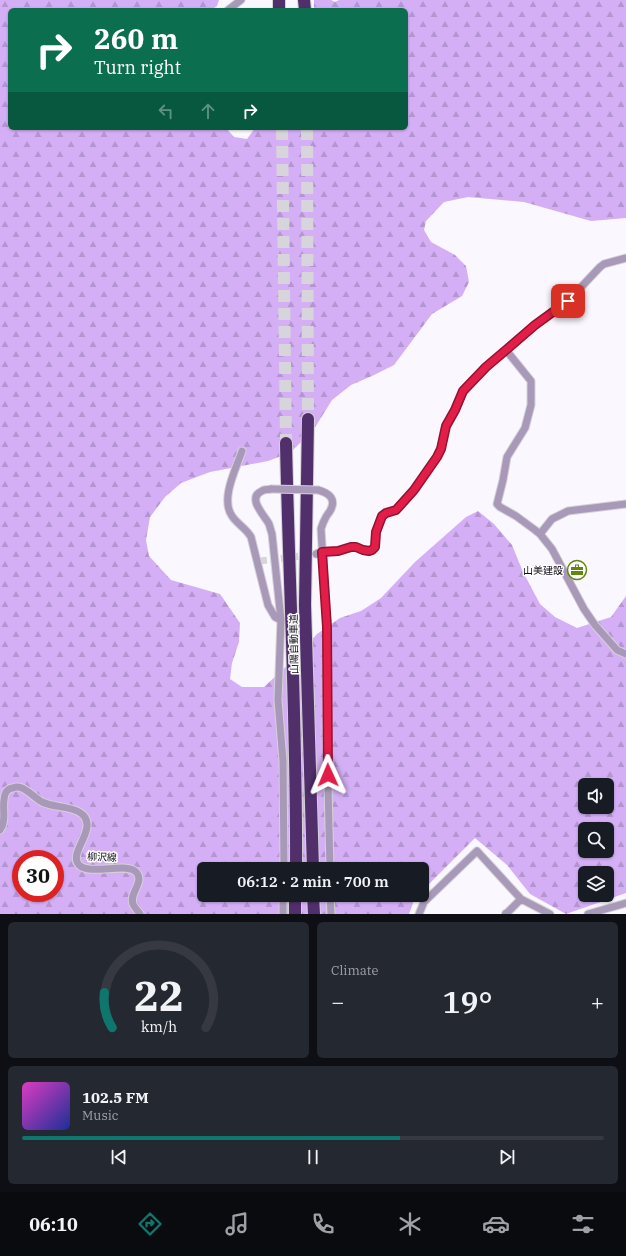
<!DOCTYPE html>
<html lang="en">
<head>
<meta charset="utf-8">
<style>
	body { margin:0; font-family:"IBM Plex Serif","Noto Sans JP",serif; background:#242831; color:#f1f3f6; height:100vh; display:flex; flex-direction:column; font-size:15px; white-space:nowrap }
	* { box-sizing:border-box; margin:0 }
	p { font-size:13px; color:#9ea1a6 }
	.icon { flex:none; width:22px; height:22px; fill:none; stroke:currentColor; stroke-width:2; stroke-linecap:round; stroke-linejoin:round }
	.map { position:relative; height:914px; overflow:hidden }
	.side { display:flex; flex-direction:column; gap:8px; padding:8px; background:#0d0f14; flex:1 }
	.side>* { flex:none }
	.guide { position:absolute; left:8px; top:8px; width:400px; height:122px; border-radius:6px; box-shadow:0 1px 3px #0004; background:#0b6e4f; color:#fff; overflow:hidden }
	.controls { position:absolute; left:578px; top:778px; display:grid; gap:8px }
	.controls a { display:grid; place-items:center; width:36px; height:36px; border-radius:6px; background:#171b24; box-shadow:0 1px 3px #0004; font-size:20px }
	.speed { position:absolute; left:12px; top:850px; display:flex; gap:8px; font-size:20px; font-weight:700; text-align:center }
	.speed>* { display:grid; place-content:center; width:52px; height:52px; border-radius:50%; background:#171b24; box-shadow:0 1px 3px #0004; line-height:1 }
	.speed .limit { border:6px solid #d22; background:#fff; color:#111 }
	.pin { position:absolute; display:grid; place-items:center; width:34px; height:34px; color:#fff; margin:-17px; border-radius:8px; box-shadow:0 2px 6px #0006 }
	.me { position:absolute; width:44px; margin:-22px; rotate:359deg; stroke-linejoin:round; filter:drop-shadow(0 0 3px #0008) }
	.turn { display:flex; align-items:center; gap:14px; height:84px; padding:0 20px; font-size:18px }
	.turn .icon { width:52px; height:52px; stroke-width:2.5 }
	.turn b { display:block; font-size:28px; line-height:34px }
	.lanes { display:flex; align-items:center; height:38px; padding:0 20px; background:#0003; justify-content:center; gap:20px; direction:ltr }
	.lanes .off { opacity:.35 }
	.big { font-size:30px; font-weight:600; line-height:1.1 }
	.side .tile { flex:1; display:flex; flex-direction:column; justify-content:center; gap:6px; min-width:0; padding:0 14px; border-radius:6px; background:#242831 }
	.side .dial { align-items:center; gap:0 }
	.dial svg { height:104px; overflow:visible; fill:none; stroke:#363941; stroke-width:7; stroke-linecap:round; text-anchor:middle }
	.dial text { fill:#f1f3f6; stroke:none }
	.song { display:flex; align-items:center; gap:12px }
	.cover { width:48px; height:48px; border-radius:6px; background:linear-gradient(135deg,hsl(310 70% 55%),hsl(230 70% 35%)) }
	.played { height:4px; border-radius:2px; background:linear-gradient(90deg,#0f766e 65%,#363941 65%) }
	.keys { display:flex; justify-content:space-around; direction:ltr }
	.heat { display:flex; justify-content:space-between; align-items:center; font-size:22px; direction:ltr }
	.side .tiles { flex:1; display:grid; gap:8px; grid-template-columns:1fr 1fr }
	.tile:last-child { grid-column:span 2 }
	.trip { position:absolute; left:197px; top:862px; width:232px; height:40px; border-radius:6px; background:#171b24; box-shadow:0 1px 3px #0004; font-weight:600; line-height:40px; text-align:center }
	.tab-bar { display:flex; height:64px; justify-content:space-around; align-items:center; background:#090b0e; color:#9ea1a6 }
	.tab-bar .icon { width:28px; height:28px }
	.tab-bar .active { color:#0f766e }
	.tab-bar b { font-size:18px; color:#f1f3f6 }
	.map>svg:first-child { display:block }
</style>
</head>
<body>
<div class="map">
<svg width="626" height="914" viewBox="0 0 626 914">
	<defs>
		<pattern id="forest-firs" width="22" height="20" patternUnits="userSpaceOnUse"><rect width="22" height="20" fill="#d4aff5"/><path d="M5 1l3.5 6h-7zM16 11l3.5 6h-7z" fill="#b595d1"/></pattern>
	</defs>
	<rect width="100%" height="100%" fill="#faf7fe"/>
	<path fill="url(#forest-firs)" fill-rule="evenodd" d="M0,0H219L217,6L211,10H10V128H226L234,137L247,139L255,128H406V10H314V0H331L335,2L339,0H626V218L591,221L524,202L468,197L444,202L426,221L424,230L431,242L455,255L466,266L469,282L462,296L432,314L394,365L372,376L351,385L332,400L314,429L290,453L268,461L210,472L181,483L165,497L150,517L146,540L149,556L171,580L220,594L240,623L239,642L232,663L230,679L242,687H264L294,659L317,634L340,618L361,611L381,598L415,562L466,517L478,511L494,524L512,545L523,572L540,604L555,617L577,628L611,617L626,596V893L566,914L530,894L507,865L475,838L422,891V869H204V895H418L415,898L409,914H0ZM585,785H607V807H585ZM585,829H607V851H585ZM21,859H55V893H21ZM585,873H607V895H585Z"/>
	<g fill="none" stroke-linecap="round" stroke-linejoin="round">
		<path stroke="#d7d4db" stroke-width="7" stroke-dasharray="7 3.5" stroke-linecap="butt" d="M260,561L309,555"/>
		<path stroke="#d7d4db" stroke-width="12" stroke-dasharray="12 6" stroke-linecap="butt" d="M282,128L286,443
			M307,128L308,419"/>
		<defs>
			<path id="minor" d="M228,10L241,0
				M506,350L531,381V405L525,428L507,457L503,480L497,504L500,507L516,516L535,530L540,534L552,549L584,609L595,625L617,650L626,654
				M242,451C236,469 220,499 232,516C237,524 246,528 251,537L268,605L275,617L281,620L278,700L283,761L284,869
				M271,489C269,490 264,489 262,491C246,498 265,516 269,524C270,527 271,531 272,534L281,620
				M318,490C329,493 337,499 330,511C328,514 326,516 325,519C323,522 322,526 321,529L327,627V743L330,869
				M540,534L552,519L568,511L626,504
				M316,554L322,551H338L351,547H356L363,550L369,551L372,550L375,547L376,532L382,516L386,513L396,510L414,490L437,457L441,449L446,426L455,410L463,391L486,367L506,350L535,325L568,301L600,267L604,264L626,258
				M0,830C8,819 0,804 6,792C8,790 9,788 13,788C15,787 19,787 22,788C29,791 35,798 42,802C54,808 76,806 84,816C96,831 68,853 79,865C90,876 129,861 137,873C144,883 129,893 133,904C134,907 138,911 140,914
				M330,895L331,914
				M283,914V895
				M419,914L424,902L477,851L521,899L550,914
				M506,914L521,899
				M588,914L626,903"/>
			<path id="tertiary" d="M506,914H507"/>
			<path id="motorway" d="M279,0V10
				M304,0L305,10
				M308,419L305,605L313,869
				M286,443C289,585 297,727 296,869
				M313,895L314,914
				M295,914V895"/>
		</defs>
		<use href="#minor" stroke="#d5d1d9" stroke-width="9"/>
		<use href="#tertiary" stroke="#d5d1d9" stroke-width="10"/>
		<use href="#motorway" stroke="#d5d1d9" stroke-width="14"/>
		<use href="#minor" stroke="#a999b8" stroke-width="7"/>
		<use href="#tertiary" stroke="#a999b8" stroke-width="8"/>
		<use href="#motorway" stroke="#512f6b" stroke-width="12"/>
		<defs>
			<path id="minor-bridge" d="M271,489L318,490"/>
		</defs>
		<use href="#minor-bridge" stroke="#d5d1d9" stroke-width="9" stroke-linecap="butt"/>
		<use href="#minor-bridge" stroke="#a999b8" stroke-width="7"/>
	</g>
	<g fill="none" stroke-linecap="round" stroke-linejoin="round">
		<defs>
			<path id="route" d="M328,775L327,627L322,552L338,551L351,547H356L363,550L369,551L372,550L375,547L376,532L382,516L386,513L396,510L414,490L437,457L441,449L446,426L455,410L463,391L486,367L506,350L535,325L568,301"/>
		</defs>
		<use href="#route" stroke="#92132f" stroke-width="10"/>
		<use href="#route" stroke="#e11d48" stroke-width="7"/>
	</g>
	<defs>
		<symbol id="office-ring" viewBox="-11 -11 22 22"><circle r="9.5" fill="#fff" stroke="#5f8711" stroke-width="1.5"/><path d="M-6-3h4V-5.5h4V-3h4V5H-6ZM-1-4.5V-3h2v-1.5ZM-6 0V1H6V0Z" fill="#5f8711"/></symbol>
	</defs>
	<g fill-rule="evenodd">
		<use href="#office-ring" x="566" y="559" width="22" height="22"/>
	</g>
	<g text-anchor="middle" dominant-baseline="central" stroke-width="3" stroke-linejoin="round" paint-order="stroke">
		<g font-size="10" fill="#110c17" stroke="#fff" text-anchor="end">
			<text x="563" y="570">山美建設</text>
		</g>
		<g font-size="10" fill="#110c17" stroke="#fff">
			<text transform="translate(294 644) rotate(-91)">山陽自動車道</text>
			<text transform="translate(102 857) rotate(2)">柳沢線</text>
		</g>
	</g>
</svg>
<div class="controls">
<a><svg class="icon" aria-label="sound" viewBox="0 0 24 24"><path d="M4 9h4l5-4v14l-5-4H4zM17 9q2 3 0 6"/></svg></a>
<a><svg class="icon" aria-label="search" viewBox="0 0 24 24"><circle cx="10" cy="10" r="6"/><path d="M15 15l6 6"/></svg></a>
<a><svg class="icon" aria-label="layers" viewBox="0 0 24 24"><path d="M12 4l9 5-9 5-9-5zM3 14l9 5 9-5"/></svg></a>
</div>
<div class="speed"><div class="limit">30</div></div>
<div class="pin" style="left:568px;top:301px;background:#d93025"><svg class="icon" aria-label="arrive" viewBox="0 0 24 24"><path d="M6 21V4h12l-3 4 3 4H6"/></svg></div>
<svg class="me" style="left:328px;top:775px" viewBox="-20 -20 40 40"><path d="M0-17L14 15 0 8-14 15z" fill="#e11d48" stroke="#fff" stroke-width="4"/></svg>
<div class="trip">06:12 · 2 min · 700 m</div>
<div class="guide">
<div class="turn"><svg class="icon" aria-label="right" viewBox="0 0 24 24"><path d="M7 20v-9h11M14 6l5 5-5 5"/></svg><div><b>260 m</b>Turn right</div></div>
<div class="lanes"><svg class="icon off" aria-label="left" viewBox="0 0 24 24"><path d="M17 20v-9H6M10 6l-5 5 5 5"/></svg><svg class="icon off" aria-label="ahead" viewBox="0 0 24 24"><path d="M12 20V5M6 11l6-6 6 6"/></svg><svg class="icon" aria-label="right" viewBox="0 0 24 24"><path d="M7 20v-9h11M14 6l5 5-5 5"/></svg></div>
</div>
</div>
<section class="side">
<div class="tiles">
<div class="tile dial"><svg viewBox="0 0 100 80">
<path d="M14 69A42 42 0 1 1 86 69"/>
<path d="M14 69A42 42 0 0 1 8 42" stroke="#0f766e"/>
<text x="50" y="56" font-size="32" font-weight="700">22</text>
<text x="50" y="72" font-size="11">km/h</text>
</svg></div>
<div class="tile"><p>Climate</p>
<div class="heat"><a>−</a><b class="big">19°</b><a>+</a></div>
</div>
<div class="tile">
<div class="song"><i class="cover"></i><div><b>102.5 FM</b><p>Music</p></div></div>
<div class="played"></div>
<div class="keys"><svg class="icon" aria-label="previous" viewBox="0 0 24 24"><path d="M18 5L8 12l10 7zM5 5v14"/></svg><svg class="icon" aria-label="pause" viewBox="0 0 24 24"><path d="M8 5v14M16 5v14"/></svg><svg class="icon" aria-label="next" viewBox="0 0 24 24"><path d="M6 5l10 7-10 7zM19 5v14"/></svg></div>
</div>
</div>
</section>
<nav class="tab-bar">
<b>06:10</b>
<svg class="icon active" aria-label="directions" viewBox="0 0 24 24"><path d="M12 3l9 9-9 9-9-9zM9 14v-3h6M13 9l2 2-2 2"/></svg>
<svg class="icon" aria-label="music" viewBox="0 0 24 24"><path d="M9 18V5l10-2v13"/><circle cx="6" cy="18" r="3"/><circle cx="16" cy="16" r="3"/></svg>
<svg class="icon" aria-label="phone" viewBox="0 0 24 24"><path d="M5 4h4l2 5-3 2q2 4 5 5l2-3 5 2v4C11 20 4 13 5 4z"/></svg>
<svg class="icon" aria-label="climate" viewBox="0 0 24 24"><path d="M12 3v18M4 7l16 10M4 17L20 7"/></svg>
<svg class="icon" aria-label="car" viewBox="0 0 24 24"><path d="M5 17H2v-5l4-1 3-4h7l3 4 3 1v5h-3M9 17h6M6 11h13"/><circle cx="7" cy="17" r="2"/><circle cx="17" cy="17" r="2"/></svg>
<svg class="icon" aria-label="filters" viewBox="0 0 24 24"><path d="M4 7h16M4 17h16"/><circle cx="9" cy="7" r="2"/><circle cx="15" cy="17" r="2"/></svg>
</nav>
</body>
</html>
